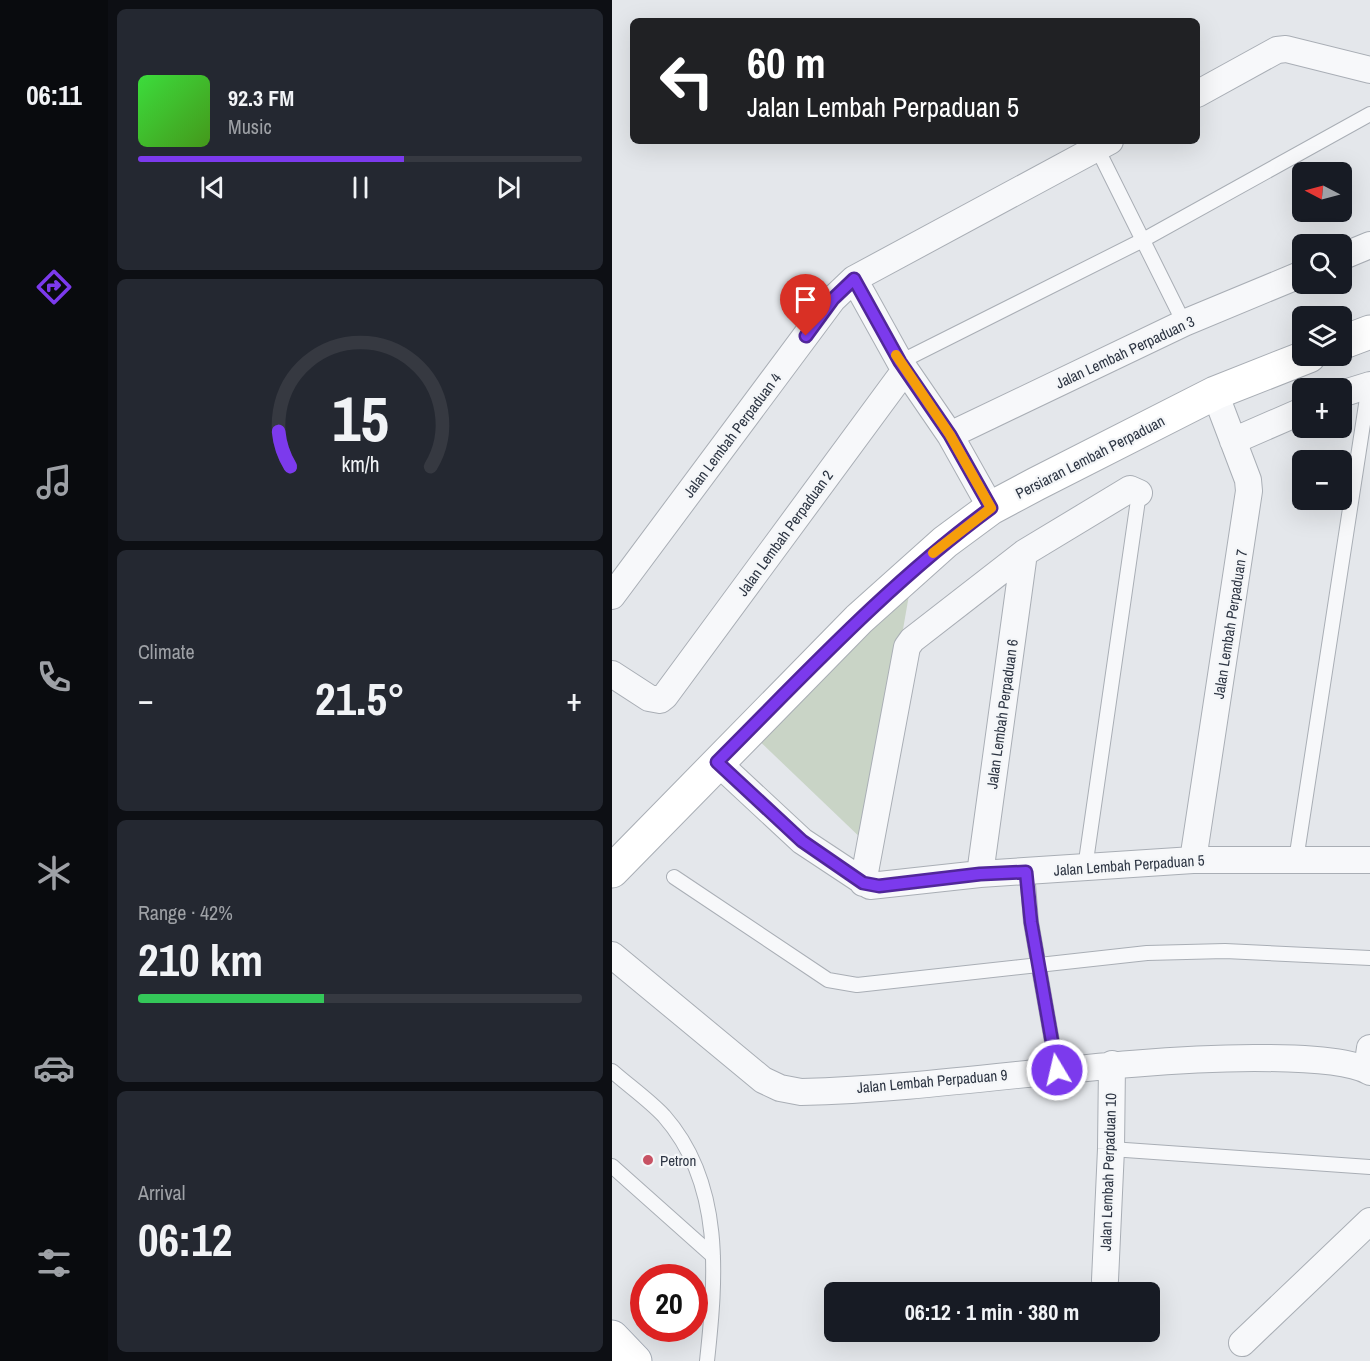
<!DOCTYPE html>
<html lang="en">
<head>
<meta charset="utf-8">
<style>
	body { margin:0; font-family:"Archivo Narrow",sans-serif; background:#242831; color:#f1f3f6; height:100vh; display:flex; flex-direction:column; font-size:22px; white-space:nowrap }
	* { box-sizing:border-box; margin:0 }
	p { font-size:20px; color:#9ea1a6 }
	.icon { flex:none; width:33px; height:33px; fill:none; stroke:currentColor; stroke-width:2; stroke-linecap:round; stroke-linejoin:round }
	.map { position:relative; flex:1; overflow:hidden }
	.panel { display:flex; flex-direction:column; gap:9px; padding:9px; background:#0d0f14; width:504px }
	.panel>* { flex:none }
	.top-card { position:absolute; left:18px; top:18px; width:570px; height:126px; border-radius:9px; box-shadow:0 6px 24px #0002; background:#202124; color:#fff; overflow:hidden }
	.needle { width:39px; rotate:276deg }
	.fabs { position:absolute; left:680px; top:162px; display:grid; gap:12px }
	.fabs a { display:grid; place-items:center; width:60px; height:60px; border-radius:9px; background:#171b24; box-shadow:0 6px 24px #0002; font-size:30px }
	.speed { position:absolute; left:18px; top:1264px; display:flex; gap:12px; font-size:30px; font-weight:700; text-align:center }
	.speed>* { display:grid; place-content:center; width:78px; height:78px; border-radius:50%; background:#171b24; box-shadow:0 6px 24px #0002; line-height:1 }
	.speed .limit { border:9px solid #d22; background:#fff; color:#111 }
	.pin { position:absolute; display:grid; place-items:center; width:51px; height:51px; color:#fff; margin:-62px -26px; border-radius:50% 50% 50% 0; rotate:-45deg; box-shadow:0 0 6px #0007 }
	.pin .icon { rotate:45deg }
	.me { position:absolute; width:66px; margin:-33px; rotate:351deg; stroke-linejoin:round; filter:drop-shadow(0 0 4px #0008) }
	.turn { display:flex; align-items:center; gap:21px; height:126px; padding:0 18px; font-size:27px }
	.turn .icon { width:78px; height:78px; stroke-width:2.5 }
	.turn b { display:block; font-size:42px; line-height:51px }
	.big { font-size:45px; font-weight:700; line-height:1.1 }
	.panel .widget { flex:1; display:flex; flex-direction:column; justify-content:center; gap:9px; min-width:0; padding:0 21px; border-radius:9px; background:#242831 }
	.panel .dial { align-items:center; gap:0 }
	.dial svg { height:156px; overflow:visible; fill:none; stroke:#363941; stroke-width:7; stroke-linecap:round; text-anchor:middle }
	.dial text { fill:#f1f3f6; stroke:none }
	.song { display:flex; align-items:center; gap:18px }
	.cover { width:72px; height:72px; border-radius:9px; background:linear-gradient(135deg,hsl(120 70% 55%),hsl(100 70% 35%)) }
	.played { height:6px; border-radius:3px; background:linear-gradient(90deg,#7c3aed 60%,#363941 60%) }
	.keys { display:flex; justify-content:space-around; direction:ltr }
	.heat { display:flex; justify-content:space-between; align-items:center; font-size:33px; direction:ltr }
	.charge { height:9px; border-radius:4px; background:linear-gradient(90deg,#34c759 42%,#363941 0) }
	.trip { position:absolute; left:212px; top:1282px; width:336px; height:60px; border-radius:9px; background:#171b24; box-shadow:0 6px 24px #0002; font-weight:700; line-height:60px; text-align:center }
	main { display:flex; flex:1; min-height:0 }
	.tabs { display:flex; flex-direction:column; width:108px; justify-content:space-around; align-items:center; background:#090b0e; color:#9ea1a6 }
	.tabs .icon { width:42px; height:42px }
	.tabs .current { color:#7c3aed }
	.tabs b { font-size:27px; color:#f1f3f6 }
	.map>svg:first-child { display:block }
</style>
</head>
<body>
<main>
<nav class="tabs">
<b>06:11</b>
<svg class="icon current" aria-label="directions" viewBox="0 0 24 24"><path d="M12 3l9 9-9 9-9-9zM9 14v-3h6M13 9l2 2-2 2"/></svg>
<svg class="icon" aria-label="music" viewBox="0 0 24 24"><path d="M9 18V5l10-2v13"/><circle cx="6" cy="18" r="3"/><circle cx="16" cy="16" r="3"/></svg>
<svg class="icon" aria-label="phone" viewBox="0 0 24 24"><path d="M5 4h4l2 5-3 2q2 4 5 5l2-3 5 2v4C11 20 4 13 5 4z"/></svg>
<svg class="icon" aria-label="climate" viewBox="0 0 24 24"><path d="M12 3v18M4 7l16 10M4 17L20 7"/></svg>
<svg class="icon" aria-label="car" viewBox="0 0 24 24"><path d="M5 17H2v-5l4-1 3-4h7l3 4 3 1v5h-3M9 17h6M6 11h13"/><circle cx="7" cy="17" r="2"/><circle cx="17" cy="17" r="2"/></svg>
<svg class="icon" aria-label="filters" viewBox="0 0 24 24"><path d="M4 7h16M4 17h16"/><circle cx="9" cy="7" r="2"/><circle cx="15" cy="17" r="2"/></svg>
</nav>
<section class="panel">
<div class="widget">
<div class="song"><i class="cover"></i><div><b>92.3 FM</b><p>Music</p></div></div>
<div class="played"></div>
<div class="keys"><svg class="icon" aria-label="previous" viewBox="0 0 24 24"><path d="M18 5L8 12l10 7zM5 5v14"/></svg><svg class="icon" aria-label="pause" viewBox="0 0 24 24"><path d="M8 5v14M16 5v14"/></svg><svg class="icon" aria-label="next" viewBox="0 0 24 24"><path d="M6 5l10 7-10 7zM19 5v14"/></svg></div>
</div>
<div class="widget dial"><svg viewBox="0 0 100 80">
<path d="M14 69A42 42 0 1 1 86 69"/>
<path d="M14 69A42 42 0 0 1 8 51" stroke="#7c3aed"/>
<text x="50" y="56" font-size="32" font-weight="700">15</text>
<text x="50" y="72" font-size="11">km/h</text>
</svg></div>
<div class="widget"><p>Climate</p>
<div class="heat"><a>−</a><b class="big">21.5°</b><a>+</a></div>
</div>
<div class="widget"><p>Range · 42%</p><b class="big">210 km</b><div class="charge"></div></div>
<div class="widget"><p>Arrival</p><b class="big">06:12</b></div>
</section>
<div class="map">
<svg width="758" height="1361" viewBox="0 0 758 1361">
	<rect width="100%" height="100%" fill="#e4e7eb"/>
	<path fill="#c9d4c6" d="M298,589L254,843L138,732Z"/>
	<g fill="none" stroke-linecap="round" stroke-linejoin="round">
		<defs>
			<path id="lane" d="M485,148L572,323
				M288,362L531,240L758,114
				M684,860L757,385
				M473,868L527,493
				M415,872L419,922L445,1070
				M62,877L216,980L245,985L535,953L613,951L758,958
				M0,1071C17,1086 37,1100 52,1116C112,1184 104,1278 95,1361
				M499,1149L758,1167
				M0,1166L101,1256"/>
			<path id="street" d="M585,94L665,50L674,49L758,70
				M729,257L758,245
				M242,279L288,362L338,435L379,508
				M729,394L758,385
				M338,435L572,323L690,274
				M621,441L690,411
				M0,596L221,299L242,279L498,141
				M0,674L37,698L48,700L53,696L293,370
				M105,762L190,841L258,886L368,874L581,860H758
				M581,860L637,491L636,480L603,393
				M368,874L412,553
				M251,883L295,647L300,640L412,553L518,489L527,493
				M0,955L151,1080L168,1088L189,1092C341,1088 490,1059 642,1058C670,1058 734,1058 758,1072
				M755,1069L758,1048
				M493,1280L499,1149L500,1064
				M630,1343L758,1221"/>
			<path id="secondary" d="M729,343L758,332
				M0,871L247,619L333,542L379,508L424,484L603,393L697,356"/>
			<path id="primary" d="M0,1337L23,1361"/>
		</defs>
		<use href="#lane" stroke="#a9aeb5" stroke-width="16"/>
		<use href="#street" stroke="#a9aeb5" stroke-width="28"/>
		<use href="#secondary" stroke="#a9aeb5" stroke-width="35"/>
		<use href="#primary" stroke="#a4abb6" stroke-width="35"/>
		<use href="#lane" stroke="#f7f8fa" stroke-width="14"/>
		<use href="#street" stroke="#f7f8fa" stroke-width="26"/>
		<use href="#secondary" stroke="#fff" stroke-width="33"/>
		<use href="#primary" stroke="#fff" stroke-width="33"/>
	</g>
	<g fill="none" stroke-linecap="round" stroke-linejoin="round">
		<defs>
			<path id="route" d="M194,336L221,299L242,279L288,362L338,435L379,508C278,582 193,674 105,762L190,841L251,883L267,886L368,874L414,872L419,922L445,1070"/>
		</defs>
		<use href="#route" stroke="#51269a" stroke-width="15"/>
		<use href="#route" stroke="#7c3aed" stroke-width="10"/>
		<path stroke="#f59e0b" stroke-width="10" d="M284,355L338,435L379,508L321,553"/>
	</g>
	<circle fill="#c75263" stroke="#f4f6f8" stroke-width="2" cx="36" cy="1160" r="6"/>
	<g text-anchor="middle" dominant-baseline="central" stroke-width="4.5" stroke-linejoin="round" paint-order="stroke">
		<g font-size="15" fill="#2d3543" stroke="#f4f6f8">
			<text transform="translate(513 352) rotate(-25)">Jalan Lembah Perpaduan 3</text>
			<text transform="translate(120 435) rotate(-53)">Jalan Lembah Perpaduan 4</text>
			<text transform="translate(478 457) rotate(-27)">Persiaran Lembah Perpaduan</text>
			<text transform="translate(173 533) rotate(-54)">Jalan Lembah Perpaduan 2</text>
			<text transform="translate(618 624) rotate(-81)">Jalan Lembah Perpaduan 7</text>
			<text transform="translate(390 714) rotate(-82)">Jalan Lembah Perpaduan 6</text>
			<text transform="translate(517 865) rotate(-4)">Jalan Lembah Perpaduan 5</text>
			<text transform="translate(320 1081) rotate(-5)">Jalan Lembah Perpaduan 9</text>
			<text transform="translate(496 1172) rotate(-88)">Jalan Lembah Perpaduan 10</text>
		</g>
		<g font-size="15" fill="#2d3543" stroke="#f4f6f8" text-anchor="start">
			<text x="48" y="1160">Petron</text>
		</g>
	</g>
</svg>
<div class="fabs">
<a><svg class="needle" viewBox="-14 -14 28 28"><path d="M0-13l5 13h-10z" fill="#e53935"/><path d="M0 13l5-13h-10z" fill="#9ea1a6"/></svg></a>
<a><svg class="icon" aria-label="search" viewBox="0 0 24 24"><circle cx="10" cy="10" r="6"/><path d="M15 15l6 6"/></svg></a>
<a><svg class="icon" aria-label="layers" viewBox="0 0 24 24"><path d="M12 4l9 5-9 5-9-5zM3 14l9 5 9-5"/></svg></a>
<a>+</a>
<a>−</a>
</div>
<div class="speed"><div class="limit">20</div></div>
<div class="pin" style="left:194px;top:336px;background:#d93025"><svg class="icon" aria-label="arrive" viewBox="0 0 24 24"><path d="M6 21V4h12l-3 4 3 4H6"/></svg></div>
<svg class="me" style="left:445px;top:1070px" viewBox="-20 -20 40 40"><circle r="17" fill="#7c3aed" stroke="#fff" stroke-width="3"/><path d="M0-11L8 9 0 5-8 9z" fill="#fff"/></svg>
<div class="trip">06:12 · 1 min · 380 m</div>
<div class="top-card">
<div class="turn"><svg class="icon" aria-label="left" viewBox="0 0 24 24"><path d="M17 20v-9H6M10 6l-5 5 5 5"/></svg><div><b>60 m</b>Jalan Lembah Perpaduan 5</div></div>
</div>
</div>
</main>
</body>
</html>
